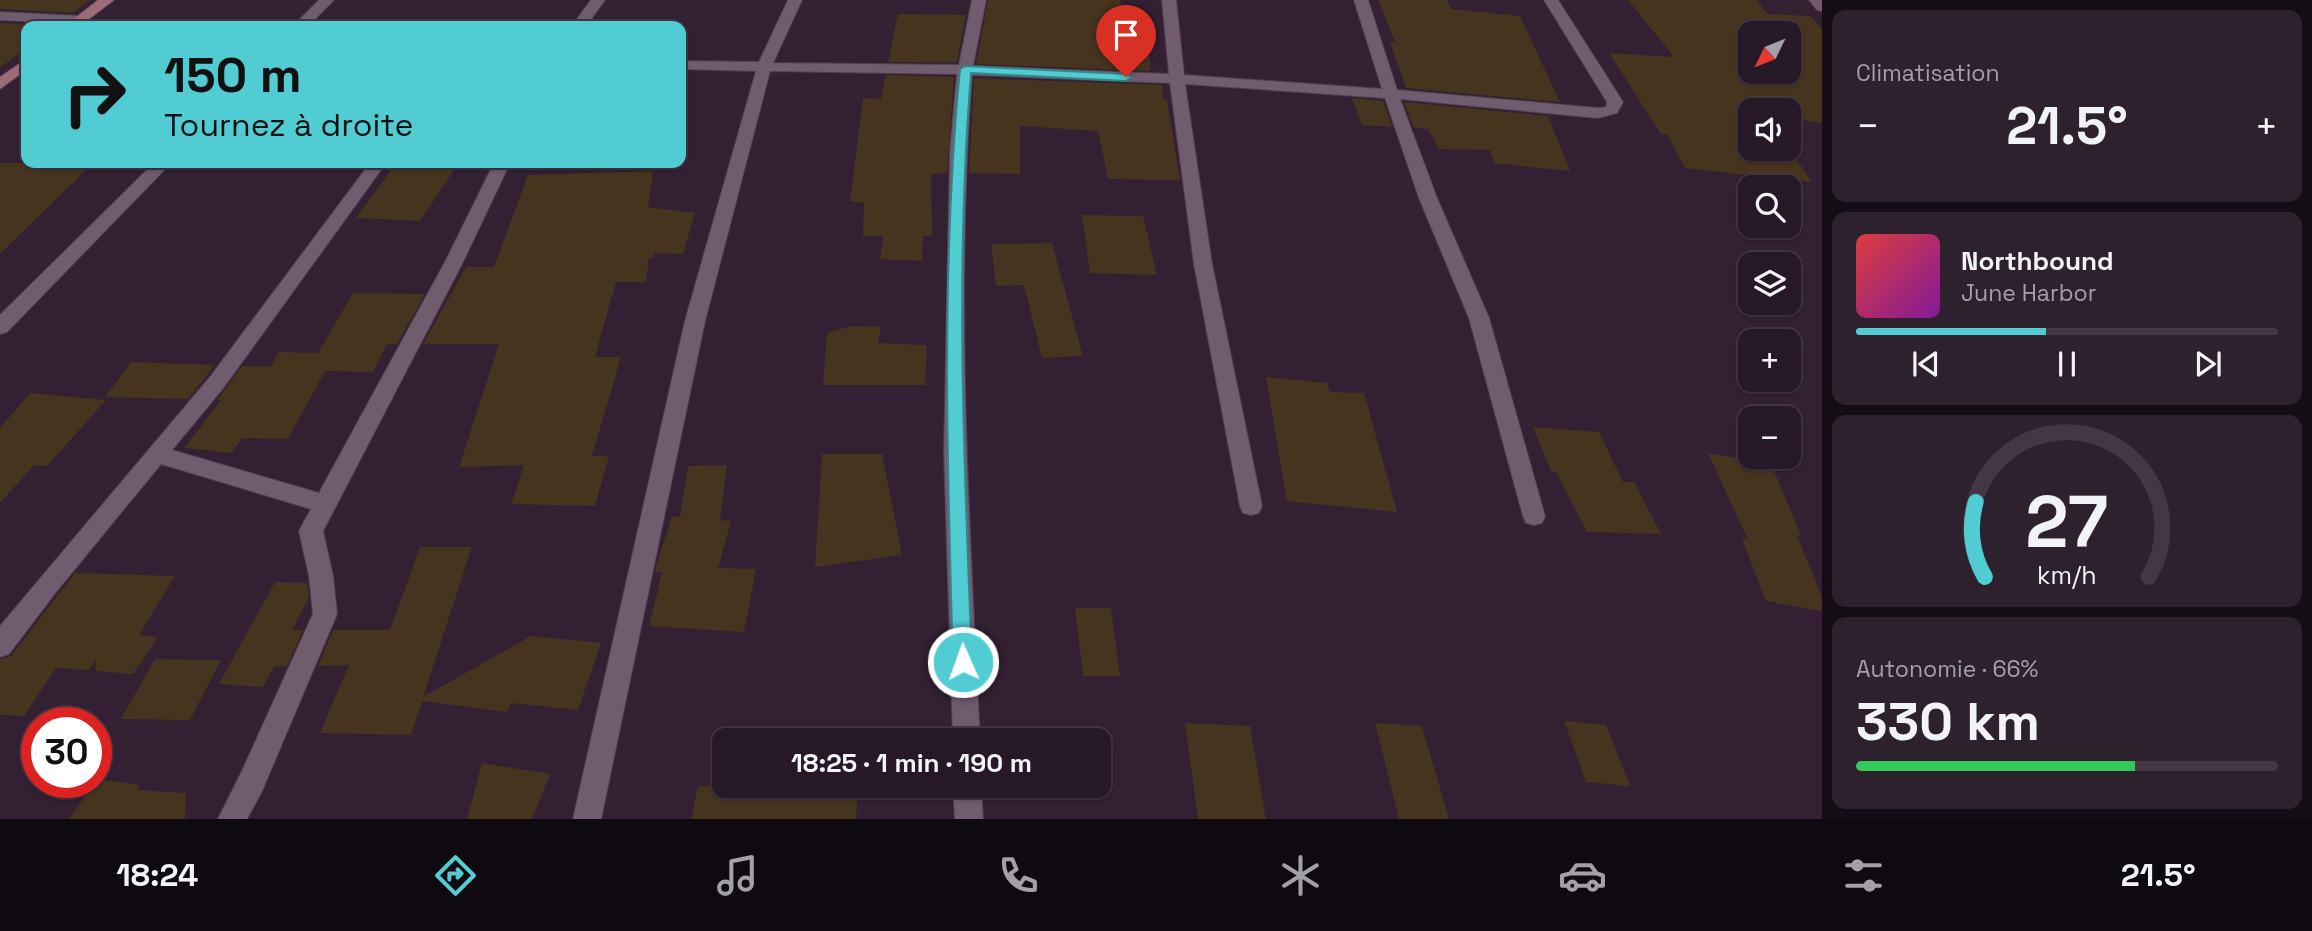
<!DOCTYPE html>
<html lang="fr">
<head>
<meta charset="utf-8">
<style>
	body { margin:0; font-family:"Space Grotesk",sans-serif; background:#2e212e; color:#f1f3f6; height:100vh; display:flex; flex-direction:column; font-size:26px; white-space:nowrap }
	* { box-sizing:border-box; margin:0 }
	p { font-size:23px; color:#a4a0a7 }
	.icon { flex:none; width:38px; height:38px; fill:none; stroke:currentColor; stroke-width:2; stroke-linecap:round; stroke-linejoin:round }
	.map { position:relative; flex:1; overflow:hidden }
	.details { display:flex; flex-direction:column; gap:10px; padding:10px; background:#150d15; width:490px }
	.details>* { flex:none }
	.hud { position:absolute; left:21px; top:21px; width:665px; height:147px; border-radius:14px; box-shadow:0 2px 5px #0004,0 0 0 2px #423743; background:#51ccd3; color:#111; overflow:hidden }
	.needle { width:46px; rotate:227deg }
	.fabs { position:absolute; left:1738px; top:21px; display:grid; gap:14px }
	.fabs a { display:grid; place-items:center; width:63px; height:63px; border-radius:14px; background:#261826; box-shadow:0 2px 5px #0004,0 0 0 2px #423743; font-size:35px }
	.speed { position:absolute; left:21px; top:707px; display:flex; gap:14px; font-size:35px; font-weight:700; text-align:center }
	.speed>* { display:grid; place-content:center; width:91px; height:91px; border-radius:50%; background:#261826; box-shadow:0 2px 5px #0004,0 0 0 2px #423743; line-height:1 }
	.speed .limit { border:10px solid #d22; background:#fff; color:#111 }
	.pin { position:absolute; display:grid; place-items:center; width:60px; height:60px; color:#fff; margin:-72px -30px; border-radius:50% 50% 50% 0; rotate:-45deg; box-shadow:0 0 7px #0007 }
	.pin .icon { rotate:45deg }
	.me { position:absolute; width:77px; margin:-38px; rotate:358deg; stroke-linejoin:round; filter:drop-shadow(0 0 5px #0008) }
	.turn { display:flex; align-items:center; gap:24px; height:147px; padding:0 28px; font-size:32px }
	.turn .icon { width:91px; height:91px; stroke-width:2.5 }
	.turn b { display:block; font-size:49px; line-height:60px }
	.big { font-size:52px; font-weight:700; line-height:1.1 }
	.details .card { flex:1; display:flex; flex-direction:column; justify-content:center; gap:10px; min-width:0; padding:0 24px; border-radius:14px; background:#2e212e }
	.details .dial { align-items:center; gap:0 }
	.dial svg { height:182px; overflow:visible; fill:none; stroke:#423743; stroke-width:7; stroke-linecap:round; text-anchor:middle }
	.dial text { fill:#f1f3f6; stroke:none }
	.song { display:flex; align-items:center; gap:21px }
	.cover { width:84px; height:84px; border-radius:10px; background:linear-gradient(135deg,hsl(0 70% 55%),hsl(290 70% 35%)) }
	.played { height:7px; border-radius:4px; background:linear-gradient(90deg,#51ccd3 45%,#423743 45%) }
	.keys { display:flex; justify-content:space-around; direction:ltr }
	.heat { display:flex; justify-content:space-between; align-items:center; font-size:38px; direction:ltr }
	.charge { height:10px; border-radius:5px; background:linear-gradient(90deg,#34c759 66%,#423743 0) }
	.trip { position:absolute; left:712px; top:728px; width:399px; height:70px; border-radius:14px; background:#261826; box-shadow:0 2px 5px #0004,0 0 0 2px #423743; font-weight:700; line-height:70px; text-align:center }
	.dock { display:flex; height:112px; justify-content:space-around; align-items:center; background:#0f0a0f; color:#a4a0a7 }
	.dock .icon { width:49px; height:49px }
	.dock .current { color:#51ccd3 }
	.dock b { font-size:32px; color:#f1f3f6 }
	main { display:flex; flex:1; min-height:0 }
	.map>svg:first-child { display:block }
</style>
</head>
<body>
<main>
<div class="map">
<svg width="1822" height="819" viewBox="0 0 1822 819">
	<rect width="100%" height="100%" fill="#332032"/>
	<path fill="#46341f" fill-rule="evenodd" d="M0,0H90L73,13L0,9Z
		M988,0H1120L1123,30L1149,32L1150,71L976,64Z
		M1378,0H1447L1451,9L1520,16L1560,102L1406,88L1390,42H1395Z
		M1628,0H1757L1767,14L1810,16L1822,29V123L1788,118V110H1750V149L1788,147L1812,182L1685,168L1667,134H1661L1609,53L1674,57ZM1750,33H1788V72H1750Z
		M898,14L966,15L957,62H888Z
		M0,23L57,25L26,26V48L0,68Z
		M886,75L954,77L947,173L931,174L932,236H923L922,261L880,259L883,236H863L864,203L850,201L863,98L881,99Z
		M974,78L1162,85L1163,99H1167L1180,180L1108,179L1098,131L1020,126V174L969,173Z
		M1352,98L1383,101L1392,127L1362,125Z
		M1404,102L1548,116L1570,171L1494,163L1490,150L1439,149L1428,129L1414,128Z
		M0,163H93L0,254Z
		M396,163H459L420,221L356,218Z
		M653,171L648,207L695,213L683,254L654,253L653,258H649L646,282H616L595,357H621L592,456H609L595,506L511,504L524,465L459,467L499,344H423L466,267H494L528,175Z
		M1082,215L1143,216L1157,275L1090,273Z
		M1052,243L1083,356L1042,358L1024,285L996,286L991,244Z
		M353,293L425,294L397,344H387L373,372L325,371L288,439L242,438L231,453L184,448L221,400H217L242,366L270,367L279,352L318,353Z
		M851,326L881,327L878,343L927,345L925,385H823L827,333Z
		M131,362L215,365L188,399L105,397Z
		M1266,377L1327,383L1330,392L1364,393L1397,512L1287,501Z
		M30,393L106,400L47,466L34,465L0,503V428Z
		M1533,427L1599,432L1623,482H1634L1661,534L1587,532L1556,472L1551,471Z
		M1708,453L1771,464L1802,537L1797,536L1822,597V611L1766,601L1742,539L1748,540Z
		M822,454H882L902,555L815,567Z
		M727,465L720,520L731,521L718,568L756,569L744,632L649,626L662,573L655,572L656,566L672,516L680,517L688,466Z
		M420,547H472L423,697L531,636L601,643L578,710L511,703L507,712L422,701L411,735L320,733L349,665L318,666L333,630H390Z
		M75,573L175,576L139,635L158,637L133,674L96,671V660L89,670L56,668L24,716L0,715V659L11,656Z
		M275,582L307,583L309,597L292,630H303L287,666H274L263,687L219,684Z
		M1075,608H1111L1120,676H1083Z
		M155,659L221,660L190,720L121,719Z
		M1564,721L1606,725L1630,786L1586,782Z
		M1185,723L1250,726L1266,819H1198Z
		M1375,723L1422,726L1449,819H1399Z
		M797,734L860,736V740H797Z
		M482,763L550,774L532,819H467Z
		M96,779L140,785L137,790L186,793L185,819H69L91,787H96Z
		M698,786H858L856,819H691Z"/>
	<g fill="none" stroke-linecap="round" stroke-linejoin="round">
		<defs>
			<path id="street" d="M319,0H334L308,26H293Z
				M591,0H605L586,26H572Z
				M788,0H802L773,63L959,65L972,0H986L973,66L1169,74L1162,0H1176L1184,75L1382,89L1354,0H1368L1397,90L1598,108L1606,107L1607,102L1544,0H1558L1623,102L1617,113L1598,118L1400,99L1437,198L1489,318L1545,516L1542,523L1534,525L1526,523L1523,516L1469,318L1419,198L1385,98L1185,84L1212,264L1262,506L1259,513L1251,515L1243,513L1240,506L1194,264L1170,83L972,75C955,296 969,519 980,740H953L944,453L950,150L957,74L770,71L705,321L601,819H573L685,321L756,71L681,69V61L759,62Z
				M1809,0H1822V11L1817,10Z
				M0,12L81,16L88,20L81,24L0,20Z
				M154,163H171L7,332L0,334V315Z
				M370,163H386L224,387L172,450L319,493L445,262L494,163H510L463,262L323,531L333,576L337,614L262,791L247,819H218L242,771L313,614L309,576L299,531L311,509L161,464L56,592L9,654L0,657V626L210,377Z
				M953,786H981L983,819H955Z"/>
			<path id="secondary" d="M98,0H114L80,26H65Z
				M26,59V70L0,89V77Z"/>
		</defs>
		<use href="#street" stroke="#4f3f4f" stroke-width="2"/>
		<use href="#secondary" stroke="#4f3f4f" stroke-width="2"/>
		<use href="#street" fill="#715b6f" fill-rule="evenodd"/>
		<use href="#secondary" fill="#9b6c75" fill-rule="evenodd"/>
	</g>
	<path fill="#51ccd3" stroke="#358589" stroke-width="2" d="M965,66L1126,74L1132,77L1126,81L971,73C955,269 964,466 972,662L970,668L963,671L956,668L953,662C947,465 941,266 960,69Z"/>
</svg>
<div class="fabs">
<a><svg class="needle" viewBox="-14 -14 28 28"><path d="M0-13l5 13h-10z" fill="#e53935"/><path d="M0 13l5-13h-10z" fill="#a4a0a7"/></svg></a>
<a><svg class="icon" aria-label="sound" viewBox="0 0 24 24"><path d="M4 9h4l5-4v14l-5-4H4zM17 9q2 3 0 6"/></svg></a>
<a><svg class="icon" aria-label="search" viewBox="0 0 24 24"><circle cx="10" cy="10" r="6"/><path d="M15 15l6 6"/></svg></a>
<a><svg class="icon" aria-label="layers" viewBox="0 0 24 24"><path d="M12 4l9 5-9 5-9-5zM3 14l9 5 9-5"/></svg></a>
<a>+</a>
<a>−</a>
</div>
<div class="speed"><div class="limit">30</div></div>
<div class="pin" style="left:1126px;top:77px;background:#d93025"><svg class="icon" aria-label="arrive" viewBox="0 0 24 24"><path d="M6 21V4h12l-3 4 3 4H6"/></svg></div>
<svg class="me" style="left:963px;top:662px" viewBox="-20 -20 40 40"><circle r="17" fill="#51ccd3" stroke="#fff" stroke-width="3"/><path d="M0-11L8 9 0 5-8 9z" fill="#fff"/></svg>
<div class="trip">18:25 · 1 min · 190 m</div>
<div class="hud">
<div class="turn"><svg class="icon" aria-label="right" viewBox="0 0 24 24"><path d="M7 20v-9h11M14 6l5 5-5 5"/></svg><div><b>150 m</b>Tournez à droite</div></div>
</div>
</div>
<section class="details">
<div class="card"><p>Climatisation</p>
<div class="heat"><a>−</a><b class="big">21.5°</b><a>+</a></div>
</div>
<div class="card">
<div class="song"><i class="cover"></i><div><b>Northbound</b><p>June Harbor</p></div></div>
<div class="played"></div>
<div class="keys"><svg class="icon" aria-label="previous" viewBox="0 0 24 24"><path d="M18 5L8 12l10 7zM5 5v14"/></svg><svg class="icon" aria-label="pause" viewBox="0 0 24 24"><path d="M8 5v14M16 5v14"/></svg><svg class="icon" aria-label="next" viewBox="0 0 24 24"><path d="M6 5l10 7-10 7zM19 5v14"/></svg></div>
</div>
<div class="card dial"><svg viewBox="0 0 100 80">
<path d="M14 69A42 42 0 1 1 86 69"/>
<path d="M14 69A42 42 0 0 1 10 36" stroke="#51ccd3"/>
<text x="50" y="56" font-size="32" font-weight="700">27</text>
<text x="50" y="72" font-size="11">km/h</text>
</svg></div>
<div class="card"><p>Autonomie · 66%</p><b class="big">330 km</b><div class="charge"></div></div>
</section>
</main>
<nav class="dock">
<b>18:24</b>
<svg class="icon current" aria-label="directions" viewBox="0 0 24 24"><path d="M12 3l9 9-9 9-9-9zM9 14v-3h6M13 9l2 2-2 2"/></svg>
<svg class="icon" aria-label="music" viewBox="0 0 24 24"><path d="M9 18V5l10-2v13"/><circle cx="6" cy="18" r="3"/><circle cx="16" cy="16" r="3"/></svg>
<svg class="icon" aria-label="phone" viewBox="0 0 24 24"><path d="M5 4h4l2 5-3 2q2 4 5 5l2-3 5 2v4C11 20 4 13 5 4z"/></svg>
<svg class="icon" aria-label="climate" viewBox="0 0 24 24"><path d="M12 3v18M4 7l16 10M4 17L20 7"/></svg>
<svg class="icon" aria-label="car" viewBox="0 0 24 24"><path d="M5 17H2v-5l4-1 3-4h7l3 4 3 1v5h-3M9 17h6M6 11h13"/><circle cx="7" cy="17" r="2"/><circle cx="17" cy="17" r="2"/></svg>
<svg class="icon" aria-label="filters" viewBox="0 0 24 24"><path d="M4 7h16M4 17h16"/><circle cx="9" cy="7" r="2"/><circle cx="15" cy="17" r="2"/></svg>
<b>21.5°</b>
</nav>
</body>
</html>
